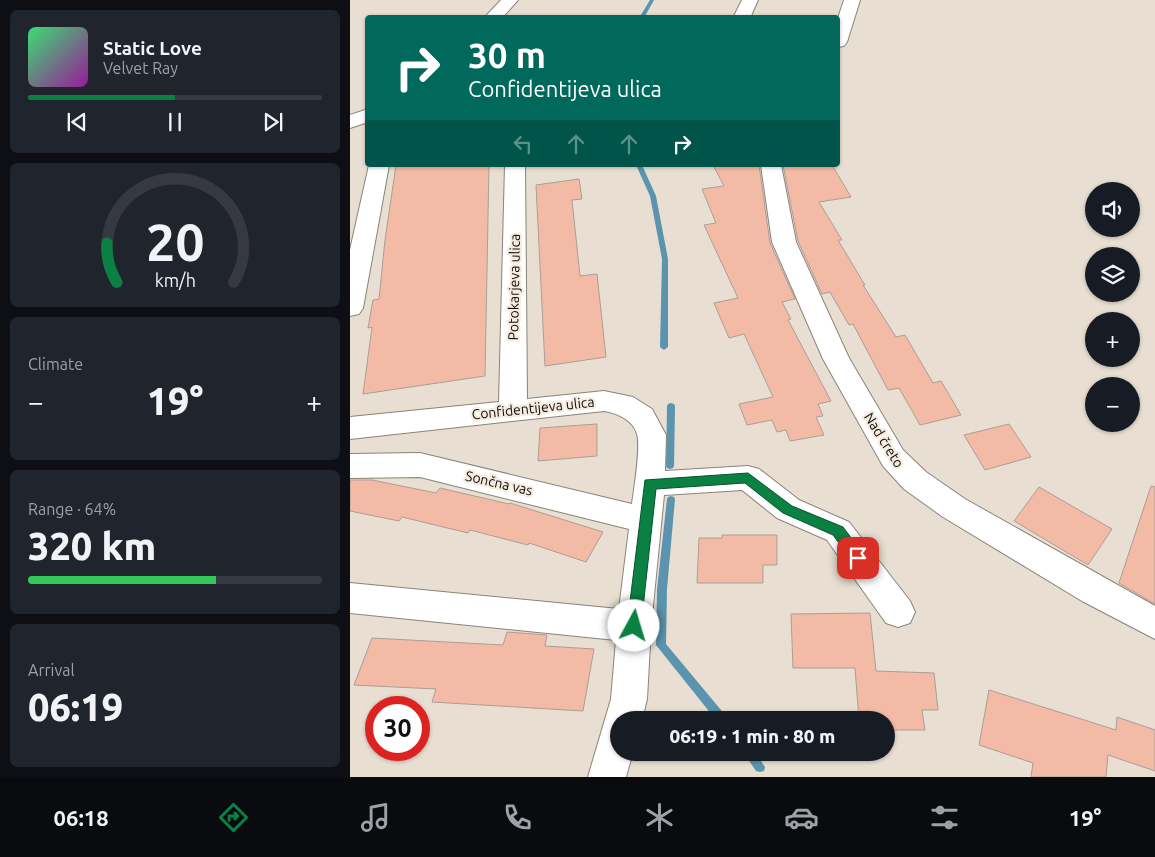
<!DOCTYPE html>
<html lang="en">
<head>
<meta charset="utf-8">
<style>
	body { margin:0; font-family:Ubuntu,sans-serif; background:#20242c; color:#f1f3f6; height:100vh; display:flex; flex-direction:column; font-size:19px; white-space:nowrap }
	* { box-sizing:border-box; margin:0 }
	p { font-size:16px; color:#9ea1a6 }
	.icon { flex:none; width:28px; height:28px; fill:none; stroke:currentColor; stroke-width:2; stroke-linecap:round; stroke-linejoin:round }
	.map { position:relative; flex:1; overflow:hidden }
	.side { display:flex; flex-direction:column; gap:10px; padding:10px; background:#0d0f14; width:350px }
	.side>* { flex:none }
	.banner { position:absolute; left:15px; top:15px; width:475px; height:152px; border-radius:5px; box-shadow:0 1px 4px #0004; background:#00695c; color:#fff; overflow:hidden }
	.controls { position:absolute; left:735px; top:182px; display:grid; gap:10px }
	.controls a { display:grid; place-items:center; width:55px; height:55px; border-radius:50%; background:#171b24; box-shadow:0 1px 4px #0004; font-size:25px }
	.speed { position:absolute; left:15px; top:696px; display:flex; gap:10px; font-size:25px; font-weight:700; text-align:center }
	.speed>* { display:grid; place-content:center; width:65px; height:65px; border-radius:50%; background:#171b24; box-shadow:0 1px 4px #0004; line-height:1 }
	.speed .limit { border:8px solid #d22; background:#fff; color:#111 }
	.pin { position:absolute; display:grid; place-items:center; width:42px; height:42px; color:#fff; margin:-21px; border-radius:10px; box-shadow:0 2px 8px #0006 }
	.me { position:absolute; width:55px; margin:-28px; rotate:6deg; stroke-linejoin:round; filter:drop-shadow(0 0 4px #0008) }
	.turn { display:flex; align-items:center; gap:18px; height:105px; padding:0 20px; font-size:22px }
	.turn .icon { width:65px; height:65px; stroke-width:2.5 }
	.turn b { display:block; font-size:35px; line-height:42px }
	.lanes { display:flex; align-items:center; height:48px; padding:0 20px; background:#0003; justify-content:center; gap:25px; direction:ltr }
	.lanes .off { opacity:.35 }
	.big { font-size:38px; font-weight:800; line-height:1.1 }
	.side .widget { flex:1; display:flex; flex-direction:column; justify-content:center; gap:8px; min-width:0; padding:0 18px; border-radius:8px; background:#20242c }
	.side .dial { align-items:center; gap:0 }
	.dial svg { height:130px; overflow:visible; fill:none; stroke:#363941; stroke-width:7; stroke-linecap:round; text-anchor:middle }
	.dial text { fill:#f1f3f6; stroke:none }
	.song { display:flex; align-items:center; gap:15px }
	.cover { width:60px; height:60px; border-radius:8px; background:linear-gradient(135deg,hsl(140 70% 55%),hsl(300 70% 35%)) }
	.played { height:5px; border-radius:2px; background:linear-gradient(90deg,#0b8043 50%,#363941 50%) }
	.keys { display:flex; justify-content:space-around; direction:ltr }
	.heat { display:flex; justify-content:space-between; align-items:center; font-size:28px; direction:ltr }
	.charge { height:8px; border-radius:4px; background:linear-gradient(90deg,#34c759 64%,#363941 0) }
	.trip { position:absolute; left:260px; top:711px; width:285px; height:50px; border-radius:25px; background:#171b24; box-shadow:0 1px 4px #0004; font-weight:800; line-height:50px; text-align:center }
	.menu { display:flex; height:80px; justify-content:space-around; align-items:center; background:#090b0e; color:#9ea1a6 }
	.menu .icon { width:35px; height:35px }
	.menu .current { color:#0b8043 }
	.menu b { font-size:22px; color:#f1f3f6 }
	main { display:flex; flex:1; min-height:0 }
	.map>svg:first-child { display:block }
</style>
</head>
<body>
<main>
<section class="side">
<div class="widget">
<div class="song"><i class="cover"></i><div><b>Static Love</b><p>Velvet Ray</p></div></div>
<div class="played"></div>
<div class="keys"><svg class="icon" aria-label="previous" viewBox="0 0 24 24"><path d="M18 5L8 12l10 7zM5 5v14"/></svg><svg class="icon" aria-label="pause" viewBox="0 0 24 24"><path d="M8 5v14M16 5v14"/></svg><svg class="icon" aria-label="next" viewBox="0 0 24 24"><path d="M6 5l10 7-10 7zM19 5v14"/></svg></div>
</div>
<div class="widget dial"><svg viewBox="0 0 100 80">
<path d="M14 69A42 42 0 1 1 86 69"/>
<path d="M14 69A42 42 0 0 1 8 45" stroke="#0b8043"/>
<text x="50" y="56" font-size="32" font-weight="700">20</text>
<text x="50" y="72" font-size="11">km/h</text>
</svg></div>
<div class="widget"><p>Climate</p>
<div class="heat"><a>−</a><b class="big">19°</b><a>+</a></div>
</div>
<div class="widget"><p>Range · 64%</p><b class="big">320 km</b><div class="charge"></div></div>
<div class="widget"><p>Arrival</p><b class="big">06:19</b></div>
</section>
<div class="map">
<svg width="805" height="777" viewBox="0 0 805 777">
	<rect width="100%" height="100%" fill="#e8dfd2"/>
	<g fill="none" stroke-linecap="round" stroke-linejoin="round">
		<path fill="#5a94ae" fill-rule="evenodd" d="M300,0H304L294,18H289Z
			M286,165H292L306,196L318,259V347L314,350L310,347L312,259L300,196Z
			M321,403L324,404L325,406L324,466L323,468L320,469L317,468L316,466L317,406L318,404Z
			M321,496L324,497L325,499L317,589L316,644L376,716L377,720H366L306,645L307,589L317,499L318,497Z
			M393,752H405L415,767L414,771L410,772L406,771Z"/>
	</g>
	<path fill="#f3bba6" stroke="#ac9d97" d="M46,165H139L135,376L13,394L22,327L18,328L23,300L29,299L35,240Z
		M363,165H409L420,243L445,299L432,302L441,319L438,320L481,401L468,404L473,416L466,417L474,435L440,441L436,430L427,432L422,420L397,425L389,404L423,397L394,334L379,338L364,303L388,298L354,225L366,223L352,189L374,186Z
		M433,165H482L501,197L469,202L492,240H488L515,285H513L546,337L555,335L583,383L591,381L611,415L570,425L549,388L538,390L503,324L499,325L480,292L472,294L448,241Z
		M229,179L232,199L222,200L230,276L247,274L256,357L195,366L186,185Z
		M247,424V456L188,461L190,428Z
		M659,424L681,457L635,470L614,435Z
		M0,480H22L86,493L90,488L159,504L160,503L253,532L236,562L179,543L178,545L120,530L118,533L52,517L49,521L0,511Z
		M801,486L805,487V604L769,583Z
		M689,487L762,529L738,565L664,521Z
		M372,535H427V565H413V583H347L349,538H372Z
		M520,613L526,671L584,673L588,710H572L575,730H536V720H509L505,668H443L441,614Z
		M157,632L197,635L195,646L244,649L233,711L82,702L86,689L4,685L22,638L153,645Z
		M639,690L766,730L767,717L805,730V771L758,755L756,777H681L683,763L629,745Z"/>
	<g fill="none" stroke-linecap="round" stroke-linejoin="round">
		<defs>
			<path id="street" d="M392,0H408L400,18H383Z
				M494,0H510L497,42L494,46L488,47V18Z
				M19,165H39L13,308L9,314L0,316V250Z
				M155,165H175L177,399L254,391L283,397L302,409L316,435L315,471L398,466L409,469L449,500L499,522L560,601L565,612L560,623L548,627L536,623L477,540L427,518L392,490L314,495L301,626L297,699L292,720H269V752H283L276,777H238L261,699L266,640L0,613V583L269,609L279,529L70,477L0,478V454L70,453L282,504C284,489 291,447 287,434C283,420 267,413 254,411L0,439V417L149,402Z
				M411,165H431L446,242L499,358L553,450L576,472L615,499L805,606V639L732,601L593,517L554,489L533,466L473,359L422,242Z"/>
			<path id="secondary" d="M151,0H168L152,18H134Z
				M18,109V122L0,128V115Z"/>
		</defs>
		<use href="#street" stroke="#8b8377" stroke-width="2"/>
		<use href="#secondary" stroke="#8b8377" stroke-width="2"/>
		<use href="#street" fill="#fff" fill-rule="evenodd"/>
		<use href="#secondary" fill="#fff" fill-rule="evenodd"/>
	</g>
	<path fill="#0b8043" stroke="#07532c" d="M398,473L442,506L493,527L513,554L515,558L513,562H503L483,535L433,513L395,483L306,489L291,626L289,630L284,632L279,630L277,626L295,480Z"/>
	<g text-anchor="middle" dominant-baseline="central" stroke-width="4.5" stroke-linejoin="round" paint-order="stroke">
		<g font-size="14" fill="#100d09" stroke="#f5ecdf">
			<text transform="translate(164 287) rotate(-89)">Potokarjeva ulica</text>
			<text transform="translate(183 408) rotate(-6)">Confidentijeva ulica</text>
			<text transform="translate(534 440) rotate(58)">Nad čreto</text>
			<text transform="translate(149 483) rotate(13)">Sončna vas</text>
		</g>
	</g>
</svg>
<div class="controls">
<a><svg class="icon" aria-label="sound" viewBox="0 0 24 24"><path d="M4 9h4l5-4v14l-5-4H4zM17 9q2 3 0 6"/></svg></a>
<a><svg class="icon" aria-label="layers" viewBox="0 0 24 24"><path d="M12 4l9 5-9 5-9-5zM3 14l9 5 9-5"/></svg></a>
<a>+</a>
<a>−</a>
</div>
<div class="speed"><div class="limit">30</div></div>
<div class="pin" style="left:508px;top:558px;background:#d93025"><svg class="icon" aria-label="arrive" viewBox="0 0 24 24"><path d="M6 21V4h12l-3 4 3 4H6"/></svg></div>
<svg class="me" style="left:284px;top:626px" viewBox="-20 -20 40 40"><circle r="19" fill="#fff"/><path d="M0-13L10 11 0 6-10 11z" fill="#0b8043"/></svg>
<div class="trip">06:19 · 1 min · 80 m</div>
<div class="banner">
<div class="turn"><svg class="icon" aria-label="right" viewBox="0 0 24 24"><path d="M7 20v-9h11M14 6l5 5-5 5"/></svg><div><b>30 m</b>Confidentijeva ulica</div></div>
<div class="lanes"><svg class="icon off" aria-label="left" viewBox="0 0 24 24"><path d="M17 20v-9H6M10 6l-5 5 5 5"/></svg><svg class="icon off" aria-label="ahead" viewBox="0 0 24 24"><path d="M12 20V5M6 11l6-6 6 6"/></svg><svg class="icon off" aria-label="ahead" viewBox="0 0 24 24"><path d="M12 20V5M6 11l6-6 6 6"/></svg><svg class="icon" aria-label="right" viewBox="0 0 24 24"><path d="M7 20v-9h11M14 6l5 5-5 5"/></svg></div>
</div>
</div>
</main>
<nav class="menu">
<b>06:18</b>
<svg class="icon current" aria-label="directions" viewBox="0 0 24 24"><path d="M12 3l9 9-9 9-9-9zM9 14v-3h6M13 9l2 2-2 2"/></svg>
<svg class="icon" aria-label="music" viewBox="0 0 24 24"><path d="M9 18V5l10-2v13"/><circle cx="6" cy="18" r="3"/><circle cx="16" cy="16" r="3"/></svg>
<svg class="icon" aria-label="phone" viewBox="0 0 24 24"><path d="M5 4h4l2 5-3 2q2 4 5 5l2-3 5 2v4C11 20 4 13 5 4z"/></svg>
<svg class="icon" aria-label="climate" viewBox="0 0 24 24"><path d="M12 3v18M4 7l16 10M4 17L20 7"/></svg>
<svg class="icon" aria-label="car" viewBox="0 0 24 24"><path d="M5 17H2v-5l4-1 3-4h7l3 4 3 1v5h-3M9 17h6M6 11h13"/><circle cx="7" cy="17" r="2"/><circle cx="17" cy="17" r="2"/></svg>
<svg class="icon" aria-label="filters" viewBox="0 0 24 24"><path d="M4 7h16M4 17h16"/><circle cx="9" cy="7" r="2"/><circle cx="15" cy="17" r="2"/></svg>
<b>19°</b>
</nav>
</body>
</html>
